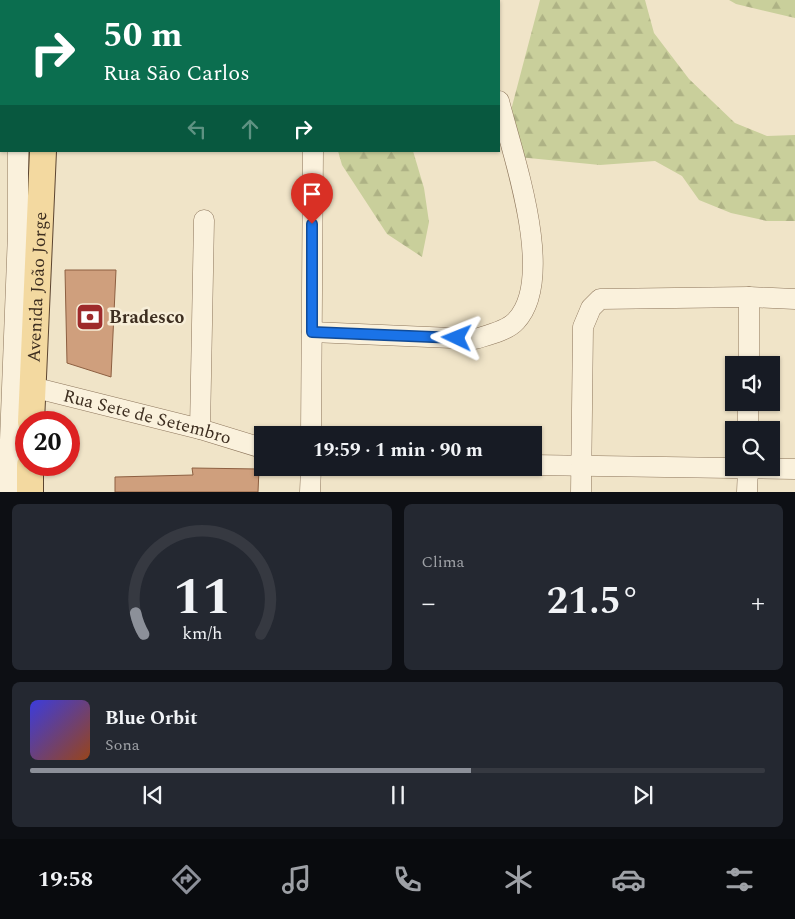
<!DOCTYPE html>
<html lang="pt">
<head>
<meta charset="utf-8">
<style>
	body { margin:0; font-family:Spectral,serif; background:#242831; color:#f1f3f6; height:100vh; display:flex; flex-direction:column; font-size:19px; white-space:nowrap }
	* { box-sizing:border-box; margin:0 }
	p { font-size:16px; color:#9ea1a6 }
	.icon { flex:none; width:28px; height:28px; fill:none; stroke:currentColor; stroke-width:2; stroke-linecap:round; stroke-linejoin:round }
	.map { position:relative; height:492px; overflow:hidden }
	.panel { display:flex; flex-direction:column; gap:12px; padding:12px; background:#0d0f14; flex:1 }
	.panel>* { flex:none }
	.top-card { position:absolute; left:0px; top:0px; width:500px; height:152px; box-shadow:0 1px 4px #0004; background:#0b6e4f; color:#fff; overflow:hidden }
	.buttons { position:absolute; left:725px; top:356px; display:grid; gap:10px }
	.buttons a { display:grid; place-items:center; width:55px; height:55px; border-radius:0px; background:#171b24; box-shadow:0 1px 4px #0004; font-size:25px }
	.speed { position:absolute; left:15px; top:411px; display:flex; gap:10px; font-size:25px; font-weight:700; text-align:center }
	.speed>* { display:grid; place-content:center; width:65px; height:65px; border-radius:50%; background:#171b24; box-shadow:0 1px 4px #0004; line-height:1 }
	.speed .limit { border:8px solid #d22; background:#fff; color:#111 }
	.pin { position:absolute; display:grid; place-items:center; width:42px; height:42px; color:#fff; margin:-51px -21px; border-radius:50% 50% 50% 0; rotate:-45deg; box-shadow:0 0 5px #0007 }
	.pin .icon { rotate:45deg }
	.me { position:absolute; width:55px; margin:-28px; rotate:272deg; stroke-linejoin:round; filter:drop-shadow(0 0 4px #0008) }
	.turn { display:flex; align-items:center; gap:18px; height:105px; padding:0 20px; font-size:22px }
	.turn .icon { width:65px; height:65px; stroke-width:2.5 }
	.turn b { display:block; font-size:35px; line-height:42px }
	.lanes { display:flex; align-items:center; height:48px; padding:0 20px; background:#0003; justify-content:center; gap:25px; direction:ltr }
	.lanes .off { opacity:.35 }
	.big { font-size:38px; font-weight:700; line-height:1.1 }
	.panel .tile { flex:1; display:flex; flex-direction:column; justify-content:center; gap:8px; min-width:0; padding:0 18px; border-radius:8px; background:#242831 }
	.panel .dial { align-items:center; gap:0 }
	.dial svg { height:130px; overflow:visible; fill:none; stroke:#363941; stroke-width:7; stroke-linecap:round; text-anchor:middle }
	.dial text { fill:#f1f3f6; stroke:none }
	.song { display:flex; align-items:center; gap:15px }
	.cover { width:60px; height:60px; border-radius:8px; background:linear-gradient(135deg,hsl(240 70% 55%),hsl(20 70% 35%)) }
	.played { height:5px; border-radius:2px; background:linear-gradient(90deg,#8c9099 60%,#363941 60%) }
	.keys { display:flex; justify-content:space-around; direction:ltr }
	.heat { display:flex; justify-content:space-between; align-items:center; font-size:28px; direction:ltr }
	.panel .tiles { flex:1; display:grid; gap:12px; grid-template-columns:1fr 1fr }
	.tile:last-child { grid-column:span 2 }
	.trip { position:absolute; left:254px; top:426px; width:288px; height:50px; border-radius:0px; background:#171b24; box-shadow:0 1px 4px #0004; font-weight:700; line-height:50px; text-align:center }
	.menu { display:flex; height:80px; justify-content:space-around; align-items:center; background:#090b0e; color:#9ea1a6 }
	.menu .icon { width:35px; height:35px }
	.menu .on { color:#8c9099 }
	.menu b { font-size:22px; color:#f1f3f6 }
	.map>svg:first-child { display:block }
</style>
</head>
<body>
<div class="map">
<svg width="795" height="492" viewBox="0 0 795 492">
	<defs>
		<pattern id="forest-firs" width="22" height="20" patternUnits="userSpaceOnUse" patternTransform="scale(1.25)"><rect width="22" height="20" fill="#c9cf9b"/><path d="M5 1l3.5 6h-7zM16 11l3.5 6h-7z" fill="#aeb285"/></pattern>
	</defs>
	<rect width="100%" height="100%" fill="#f0e4c8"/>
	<path fill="url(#forest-firs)" d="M540,0H645L654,33L689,79L735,123L767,136L795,135V221H767L731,213L699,200L682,176L655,161L600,165L508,156L506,129Z
		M729,0H795V18L736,4Z
		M338,151H413L424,188L429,222L422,257L387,234L342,165Z"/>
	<path fill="#cf9f7d" stroke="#8d5f41" d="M65,270H116L111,377L67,363Z
		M192,468L259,469L258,492H115V477L193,475Z"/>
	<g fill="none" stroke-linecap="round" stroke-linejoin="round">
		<defs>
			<g id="minor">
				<path d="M18,1V0"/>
				<path d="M313,1V0"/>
				<path d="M483,1V0"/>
				<path d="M312,332L475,339C488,335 507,331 516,321C557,278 512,153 499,101"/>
				<path d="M749,365V297"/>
				<path id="s1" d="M32,387L200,429L262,448"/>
				<path d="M200,429L204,220"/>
				<path d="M748,430V402"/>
				<path d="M311,435L313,151"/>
				<path d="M532,465L795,469"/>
				<path d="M8,492L18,233V151"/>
				<path d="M310,492L311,468"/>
				<path d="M581,492L583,327L591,308L600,299L749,297L795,299"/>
				<path d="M747,492L748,468"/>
			</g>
			<g id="major">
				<path d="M33,1V0"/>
				<path d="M55,1V0"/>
				<path d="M0,9H1"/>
				<path id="s2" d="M31,422L43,151"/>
				<path d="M30,492V465"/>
			</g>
		</defs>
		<use href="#minor" stroke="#8d765c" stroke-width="21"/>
		<use href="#major" stroke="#5b4430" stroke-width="28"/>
		<path stroke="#8d765c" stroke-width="3" stroke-dasharray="4 2.5" stroke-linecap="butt" d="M0,80H1"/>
		<use href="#minor" stroke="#faf1dc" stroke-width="20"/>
		<use href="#major" stroke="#f3d9a0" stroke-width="26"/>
	</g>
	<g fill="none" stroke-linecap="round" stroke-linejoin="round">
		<defs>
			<path id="route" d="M312,224V332L457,338"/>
		</defs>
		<use href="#route" stroke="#114b97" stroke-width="12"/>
		<use href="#route" stroke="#1a73e8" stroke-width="9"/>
	</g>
	<defs>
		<symbol id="bank-square" viewBox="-11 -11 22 22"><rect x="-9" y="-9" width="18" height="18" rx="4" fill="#9e2a2b" stroke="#f7eed8"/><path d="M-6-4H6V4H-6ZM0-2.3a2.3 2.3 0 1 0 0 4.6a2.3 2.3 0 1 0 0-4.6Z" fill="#fff"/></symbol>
	</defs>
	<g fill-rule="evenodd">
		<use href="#bank-square" x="74" y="301" width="32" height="32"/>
	</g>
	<g text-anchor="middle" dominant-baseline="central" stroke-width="5" stroke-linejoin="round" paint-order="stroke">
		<g font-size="18" fill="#3d2e20" stroke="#f7eed8">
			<text stroke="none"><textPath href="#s2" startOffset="135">Avenida João Jorge</textPath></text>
			<text stroke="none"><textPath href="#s1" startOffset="119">Rua Sete de Setembro</textPath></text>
		</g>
		<g font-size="18" font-weight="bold" fill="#3d2e20" stroke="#f7eed8" text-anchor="start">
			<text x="109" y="317">Bradesco</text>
		</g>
	</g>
</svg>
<div class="buttons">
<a><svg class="icon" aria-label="sound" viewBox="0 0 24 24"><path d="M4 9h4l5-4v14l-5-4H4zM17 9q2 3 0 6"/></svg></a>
<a><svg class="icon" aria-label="search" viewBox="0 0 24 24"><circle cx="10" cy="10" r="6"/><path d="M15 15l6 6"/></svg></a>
</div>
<div class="speed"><div class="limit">20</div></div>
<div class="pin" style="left:312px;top:224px;background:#d93025"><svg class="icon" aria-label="arrive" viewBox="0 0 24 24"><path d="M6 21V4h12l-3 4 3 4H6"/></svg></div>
<svg class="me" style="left:457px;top:338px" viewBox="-20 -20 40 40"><path d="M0-17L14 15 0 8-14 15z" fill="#1a73e8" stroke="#fff" stroke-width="4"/></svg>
<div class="trip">19:59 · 1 min · 90 m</div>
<div class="top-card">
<div class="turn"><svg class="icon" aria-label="right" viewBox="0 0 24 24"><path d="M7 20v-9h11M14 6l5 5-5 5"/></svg><div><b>50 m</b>Rua São Carlos</div></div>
<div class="lanes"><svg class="icon off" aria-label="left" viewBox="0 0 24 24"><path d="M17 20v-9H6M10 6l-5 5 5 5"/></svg><svg class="icon off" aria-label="ahead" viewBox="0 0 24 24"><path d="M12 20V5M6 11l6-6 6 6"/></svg><svg class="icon" aria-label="right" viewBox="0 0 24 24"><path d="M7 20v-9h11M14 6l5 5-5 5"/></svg></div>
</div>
</div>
<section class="panel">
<div class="tiles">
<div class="tile dial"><svg viewBox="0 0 100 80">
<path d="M14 69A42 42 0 1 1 86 69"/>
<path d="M14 69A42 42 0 0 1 9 56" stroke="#8c9099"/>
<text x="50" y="56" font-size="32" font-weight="700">11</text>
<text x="50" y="72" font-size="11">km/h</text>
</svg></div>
<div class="tile"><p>Clima</p>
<div class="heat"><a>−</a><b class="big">21.5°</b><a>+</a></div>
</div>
<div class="tile">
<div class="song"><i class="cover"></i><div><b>Blue Orbit</b><p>Sona</p></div></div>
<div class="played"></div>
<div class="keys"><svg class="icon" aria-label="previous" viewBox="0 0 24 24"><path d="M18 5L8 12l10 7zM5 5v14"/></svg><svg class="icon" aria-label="pause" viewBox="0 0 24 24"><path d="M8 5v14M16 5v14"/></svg><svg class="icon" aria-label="next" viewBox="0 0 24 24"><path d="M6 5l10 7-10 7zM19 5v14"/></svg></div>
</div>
</div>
</section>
<nav class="menu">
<b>19:58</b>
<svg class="icon on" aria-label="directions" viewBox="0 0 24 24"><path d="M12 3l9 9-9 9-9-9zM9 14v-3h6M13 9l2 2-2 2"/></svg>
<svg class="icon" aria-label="music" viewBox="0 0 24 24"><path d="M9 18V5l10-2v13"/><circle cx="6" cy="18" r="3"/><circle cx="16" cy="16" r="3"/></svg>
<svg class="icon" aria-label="phone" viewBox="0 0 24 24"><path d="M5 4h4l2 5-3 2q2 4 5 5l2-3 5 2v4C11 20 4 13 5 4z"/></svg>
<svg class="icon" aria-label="climate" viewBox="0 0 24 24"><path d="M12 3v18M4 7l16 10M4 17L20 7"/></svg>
<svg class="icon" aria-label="car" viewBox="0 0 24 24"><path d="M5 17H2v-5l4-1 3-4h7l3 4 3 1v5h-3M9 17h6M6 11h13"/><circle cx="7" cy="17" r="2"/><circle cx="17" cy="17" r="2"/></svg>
<svg class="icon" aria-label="filters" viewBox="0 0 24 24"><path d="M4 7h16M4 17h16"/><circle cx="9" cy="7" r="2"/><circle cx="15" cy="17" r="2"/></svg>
</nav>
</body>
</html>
